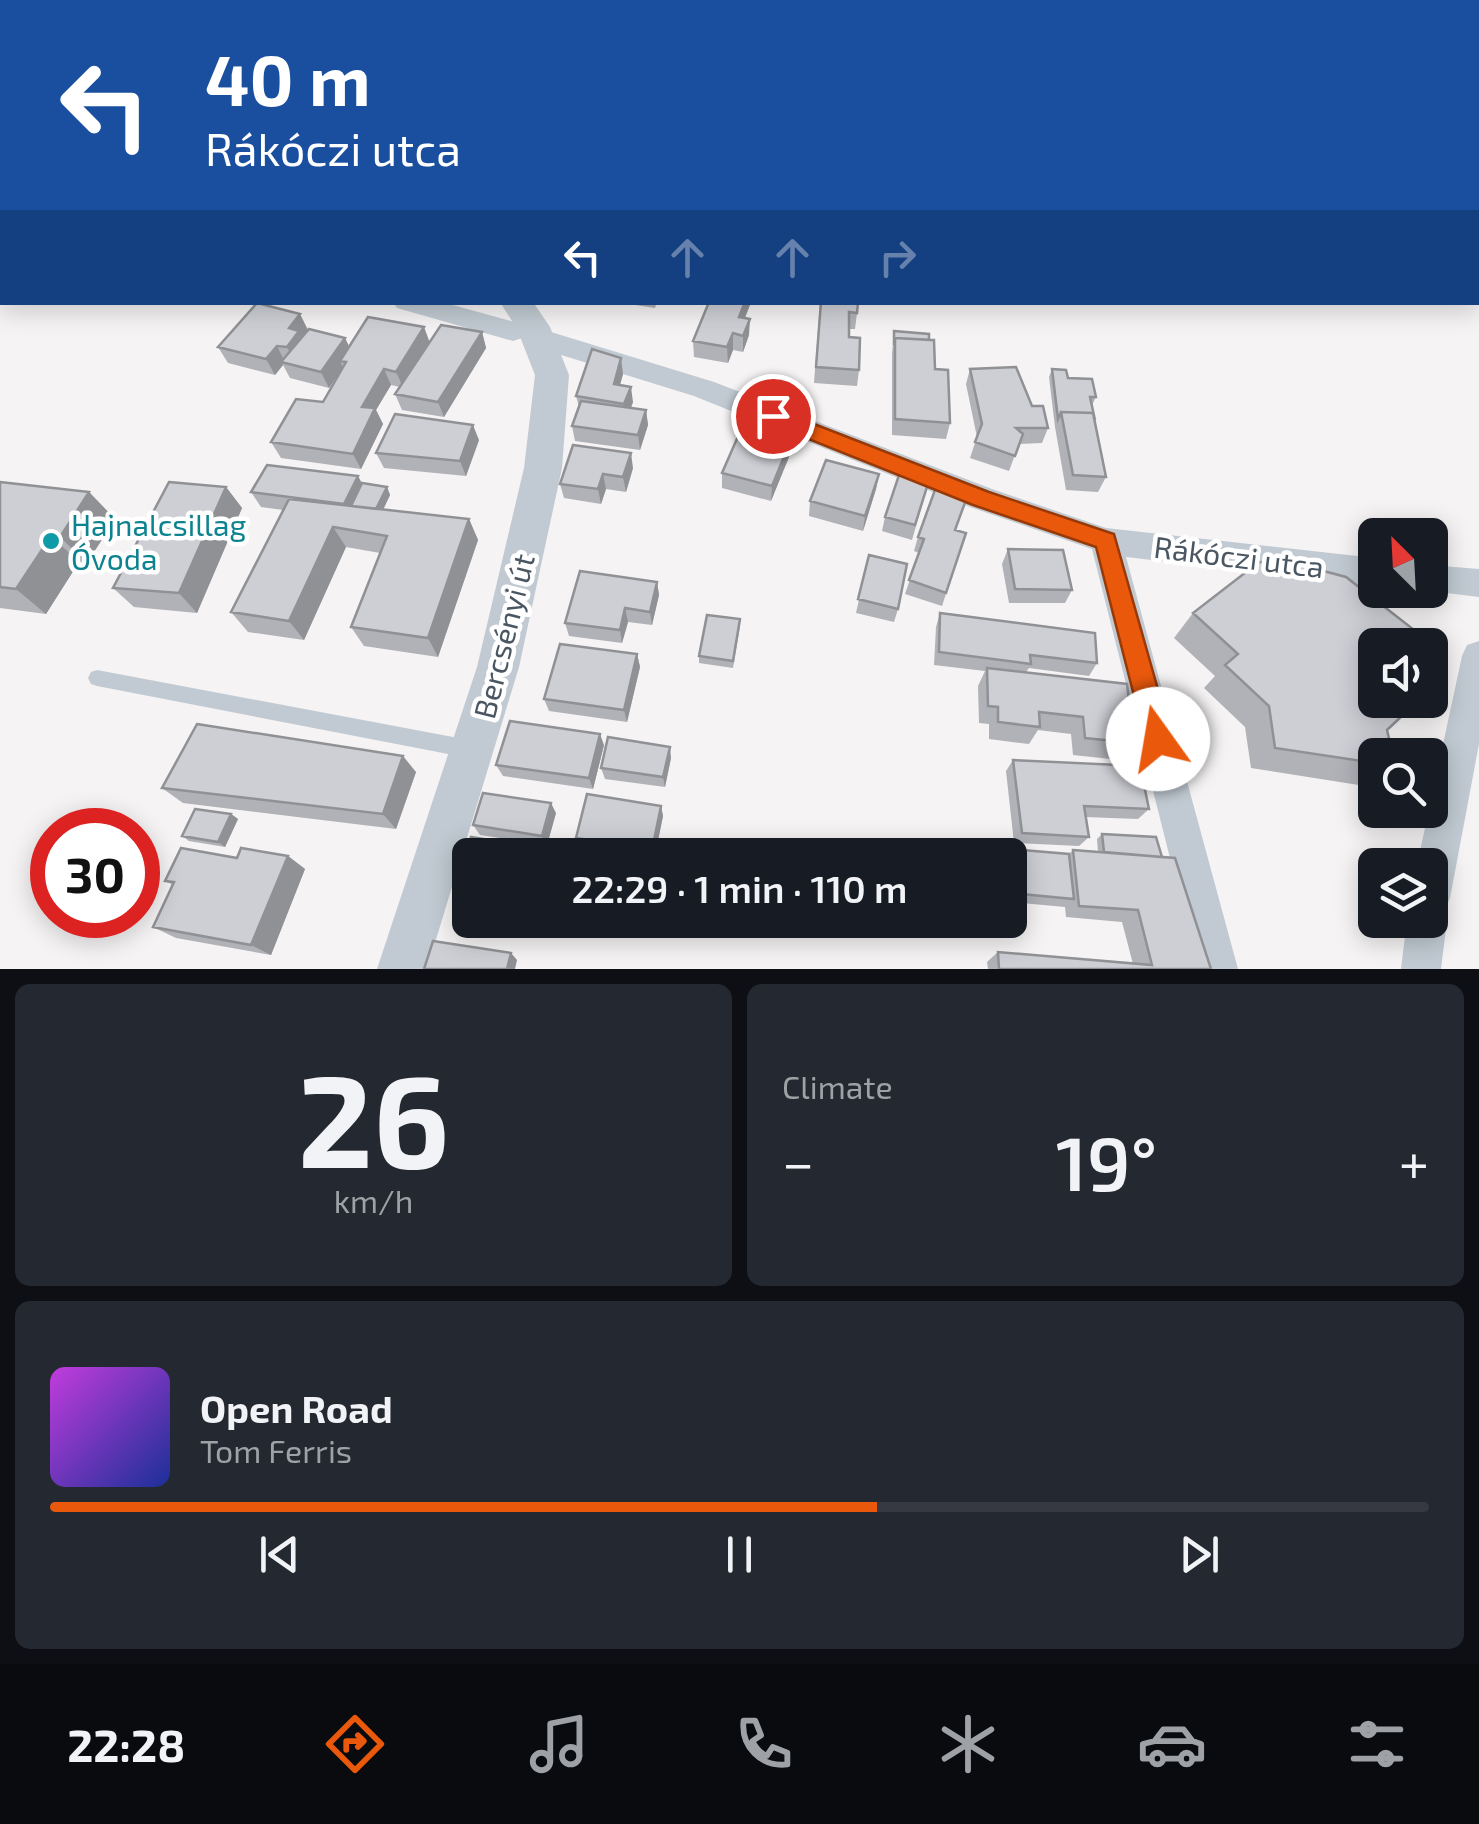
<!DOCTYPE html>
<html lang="en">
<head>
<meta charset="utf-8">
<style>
	body { margin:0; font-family:"Exo 2",sans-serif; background:#242831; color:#f1f3f6; height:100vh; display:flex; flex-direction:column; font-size:38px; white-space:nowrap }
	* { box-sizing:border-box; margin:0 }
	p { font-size:32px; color:#9ea1a6 }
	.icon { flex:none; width:55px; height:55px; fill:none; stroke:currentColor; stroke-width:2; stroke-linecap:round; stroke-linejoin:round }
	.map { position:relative; height:969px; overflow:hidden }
	.side { display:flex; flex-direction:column; gap:15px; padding:15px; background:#0d0f14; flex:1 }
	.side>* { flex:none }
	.guide { position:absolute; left:0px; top:0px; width:1480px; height:305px; box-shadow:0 5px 25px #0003; background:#1a4fa0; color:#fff; overflow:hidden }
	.needle { width:65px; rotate:336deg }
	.tools { position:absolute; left:1358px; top:518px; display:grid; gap:20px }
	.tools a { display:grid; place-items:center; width:90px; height:90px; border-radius:15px; background:#171b24; box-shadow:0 5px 25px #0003; font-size:50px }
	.speed { position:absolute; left:30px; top:808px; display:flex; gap:20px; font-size:50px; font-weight:700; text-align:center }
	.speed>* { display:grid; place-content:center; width:130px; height:130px; border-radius:50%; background:#171b24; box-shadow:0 5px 25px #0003; line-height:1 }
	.speed .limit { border:15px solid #d22; background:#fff; color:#111 }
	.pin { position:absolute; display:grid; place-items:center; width:85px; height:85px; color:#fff; margin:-42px; border:5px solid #fff; border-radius:50%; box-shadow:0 2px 10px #0007 }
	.me { position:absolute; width:110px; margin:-55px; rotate:347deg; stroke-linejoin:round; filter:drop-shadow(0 0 8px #0008) }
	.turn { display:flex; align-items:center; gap:35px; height:210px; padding:0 40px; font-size:45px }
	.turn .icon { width:130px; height:130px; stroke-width:2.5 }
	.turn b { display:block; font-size:70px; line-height:85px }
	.lanes { display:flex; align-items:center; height:95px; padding:0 40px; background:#0003; justify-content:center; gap:50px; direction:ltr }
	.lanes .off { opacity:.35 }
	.big { font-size:75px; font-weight:600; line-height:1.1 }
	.side .widget { flex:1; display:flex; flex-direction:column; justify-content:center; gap:15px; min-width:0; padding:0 35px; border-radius:15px; background:#242831 }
	.side .dial { align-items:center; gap:0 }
	.dial b { font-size:130px; line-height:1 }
	.song { display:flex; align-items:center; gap:30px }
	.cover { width:120px; height:120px; border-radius:15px; background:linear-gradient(135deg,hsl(290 70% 55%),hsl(230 70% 35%)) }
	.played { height:10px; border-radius:5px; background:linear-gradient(90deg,#ea580c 60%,#363941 60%) }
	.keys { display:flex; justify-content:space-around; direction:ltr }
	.heat { display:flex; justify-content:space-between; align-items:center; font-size:55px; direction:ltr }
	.side .tiles { flex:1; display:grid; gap:15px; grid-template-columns:1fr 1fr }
	.widget:last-child { grid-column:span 2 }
	.trip { position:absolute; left:452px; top:838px; width:575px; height:100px; border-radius:15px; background:#171b24; box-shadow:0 5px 25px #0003; font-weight:600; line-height:100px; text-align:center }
	.menu { display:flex; height:160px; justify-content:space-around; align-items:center; background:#090b0e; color:#9ea1a6 }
	.menu .icon { width:70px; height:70px }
	.menu .current { color:#ea580c }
	.menu b { font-size:45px; color:#f1f3f6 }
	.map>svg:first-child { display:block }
</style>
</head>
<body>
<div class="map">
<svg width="1479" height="969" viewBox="0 0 1479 969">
	<rect width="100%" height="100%" fill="#f5f3f3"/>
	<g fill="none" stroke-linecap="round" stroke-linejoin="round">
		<path fill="#c1cad2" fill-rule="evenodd" d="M189,0H202L199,2H188Z
			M97,670L469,740L475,743L478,749L475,755L469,758L97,686L91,684L88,678L91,672Z"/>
		<path fill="#c1cad2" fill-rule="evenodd" d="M1452,0H1472V2H1453Z
			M1478,88H1479V109H1478Z
			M1478,161H1479V175H1478Z
			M0,189L2,190V205H0Z
			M393,302H442L522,324L526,331L522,338L513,341L397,308Z
			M538,328L714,382L992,489L1106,528L1375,558V586L1126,557L1238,969H1198L1092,549L970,507L694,396L529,345L525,338L529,331Z
			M1430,565L1479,569V597L1422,590H1430Z
			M1479,641V744L1450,898L1444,912L1447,920L1441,969H1401L1407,920H1430V865H1417L1462,656L1467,645Z"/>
		<path fill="#c1cad2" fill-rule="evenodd" d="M190,0H214L215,2H191Z
			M500,302H533L550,327L569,375L562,468L519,667L427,969H377L477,667L524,468L535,375L517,329Z"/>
	</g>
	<path fill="#b0b2b7" d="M356,0H405L404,2H357Z
		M1375,0H1442L1441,2H1376Z
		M616,302H657L655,308Z
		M709,302H751L745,318L749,335L743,352L733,350L728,363L694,357L693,341Z
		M820,302L857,313L855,329H849V337L859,370L857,386L814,383Z
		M308,330L349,346L430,341L482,332L486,348L444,417L402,410L395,394L400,387L391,385L376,410L383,424L361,469L281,458L271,442L323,402L341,370L329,388L290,378L283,365L275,375L228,363L218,347Z
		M894,331L929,340L950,423L946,439L892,435V354Z
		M970,369L1032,406L1048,428L1042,443L1019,444L1009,471L970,458L977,437L966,384Z
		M1052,369L1096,397L1092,405L1106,477L1098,492L1066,490L1055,427L1049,377Z
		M623,374L620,385L633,402L631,408L646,410L648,425L640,450L575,441L572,426L579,407L576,396Z
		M479,440L466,476L384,468L376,453Z
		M791,452L771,501L722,488V473Z
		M633,468L626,492L606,489L601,504L564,498L560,484Z
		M879,474L876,489L863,531L809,516L810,501Z
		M931,474L912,540L882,531L885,517Z
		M0,482L89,492L115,519L87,563L79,562L46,614L0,608Z
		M362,483L387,487L390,495L383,509L469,519L478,540L438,657L364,646L351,627L380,553L346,547L304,640L248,632L231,612L283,510L261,507L251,492Z
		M226,487L242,508L197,613L134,607L113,588Z
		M955,530L966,533L942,606L905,594L919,553L914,551L918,537Z
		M1008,549L1072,590L1065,603H1009L1002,564Z
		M869,555L898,609L894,622L856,613Z
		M657,582L659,595L652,625L628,622L622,643L569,636L565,623Z
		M940,613L1097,663L1089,676L1029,668L1026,672L1134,743L1120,760L1073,755L1071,734L1038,730L1029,744L989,739V724L979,723L978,686L985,671L934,665L936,627Z
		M1193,613L1375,645V779L1365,786L1251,768L1245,727L1204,688L1215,676L1174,638Z
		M740,626L733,668L699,663V656Z
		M637,654L640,667L627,722L549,711L544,699Z
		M604,745L593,789L503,776L496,765Z
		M671,758L665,787L605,779L601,768Z
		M1013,760L1149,809L1138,819L1085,817L1089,837L1079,846L1014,843L1006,771Z
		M416,772L396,829L183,803L162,788Z
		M661,806L663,816L655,855H629L581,848L576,838Z
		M556,813L547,845L480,835L473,825Z
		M231,814L238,819L225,847L189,841L182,836Z
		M1102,834L1162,857L1211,969H988L987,962L998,952L1133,964L1122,922L1066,917L1065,907L1010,902V855H947L952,844L1069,854L1073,850L1098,852L1097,839Z
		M470,855V901L462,900L454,891Z
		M288,856L305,869L271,955L176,938L153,927L173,885L165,881Z"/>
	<path fill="#909195" d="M114,0H151L147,2H110Z
		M745,302H751L739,333V317Z
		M300,314L308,330L295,363L287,347L289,328Z
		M750,319L749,335L743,352V336Z
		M424,327L430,343L403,387L396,372Z
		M482,332L486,348L444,417L438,402Z
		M733,333V350L728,363L727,347Z
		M345,338L353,354L340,361L343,368L329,388L321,372Z
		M277,346L285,362H281L283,365L275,375L266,359Z
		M621,358L623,374L616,399L614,384Z
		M384,369L391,385L376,410L383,424L361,469L353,454L362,407Z
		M631,387L633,402L626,420L624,404Z
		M646,410L648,425L640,450L638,435Z
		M473,425L479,440L466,476L460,461Z
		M792,437L791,452L771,501L772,486Z
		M631,453L633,468L626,492L623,477Z
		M603,474L606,489L601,504L598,489Z
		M879,474L876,489L863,531L865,516Z
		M358,476L366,491L356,513L344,504Z
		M226,487L242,508L197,613L179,593Z
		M387,487L390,495L377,523L373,516Z
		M89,492L115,519L87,563L60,537Z
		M469,519L478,540L438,657L428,638Z
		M333,527L346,547L304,640L289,621Z
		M51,536L79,562L46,614L16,589Z
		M657,582L659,595L652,625L650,612Z
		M625,608L628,622L622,643L620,630Z
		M637,654L640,667L627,722L624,710Z
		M600,734L604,745L593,789L589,778Z
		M670,747L671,758L665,787L663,777Z
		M403,756L416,772L396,829L383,814Z
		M551,803L556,813L547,845L542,836Z
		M661,806L663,816L655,855H653L652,850Z
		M231,814L238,819L225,847L218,842Z
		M288,856L305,869L271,955L251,945Z
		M511,953L517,960L515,969H507Z"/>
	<path fill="#cdcfd5" stroke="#909195" stroke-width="2.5" d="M76,0H114L110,2H72Z
		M448,0H506V2H448Z
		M609,0H652V2H601Z
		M974,0H1020L1021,1L974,2Z
		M1151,0H1183L1184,2H1152Z
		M0,117H2V157L0,159Z
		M0,228H2V249L0,252Z
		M709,302H745L739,317L750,319L743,336L733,333L727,347L693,341Z
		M821,302H858L857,313L849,312V337L860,338L859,370L816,367Z
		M257,303L300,314L289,328L299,331L287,347L277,346L266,359L218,347Z
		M368,317L424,327L396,372L384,369L362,407L375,408L353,454L271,442L296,399L323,402L346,362L340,361Z
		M441,325L482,332L438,402L395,394Z
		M309,329L345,338L321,372L281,362Z
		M894,331L929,334V340L895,338L894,345Z
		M895,338L934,340L935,369L948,370L950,423L895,419Z
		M592,349L621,358L614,384L631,387L624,404L576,396Z
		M1016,367L1032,406H1043L1048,428H1016L1023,434L1015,456L975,442L982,424L970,369Z
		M1052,369L1066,370L1068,378L1092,379L1096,397H1090L1095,420L1093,413L1061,412L1058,419Z
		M581,401L646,410L638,435L572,426Z
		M1061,412L1093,413L1106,477L1073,475Z
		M395,414L473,425L460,461L376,453Z
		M743,425L792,437L772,486L722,473Z
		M573,445L631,453L623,477L603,474L598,489L560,484Z
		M826,460L879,474L865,516L810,501Z
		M267,465L358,476L344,504L251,492Z
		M902,466L931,474L915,525L885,517Z
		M0,482L89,492L60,537L51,536L16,589L0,587Z
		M169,482L226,487L179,593L113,588Z
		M362,483L387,487L376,509L351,506Z
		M936,487L967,497L955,530L966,533L946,593L909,580L924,539L918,537Z
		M289,499L469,519L428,638L351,627L387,536L333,527L289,621L231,612Z
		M1008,549L1063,550L1072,590L1015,589Z
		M869,555L907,564L898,609L858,599Z
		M1259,562L1301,565L1346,577L1436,647L1430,653V645H1375V700H1419L1387,730L1393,755H1375V763L1275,748L1269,706L1225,665L1238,654L1193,613Z
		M580,571L657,582L650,612L625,608L620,630L565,623Z
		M940,613L1095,633L1097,663L1030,655L1031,664L939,652Z
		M707,615L740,619L733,661L699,656Z
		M560,644L637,654L624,710L544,699Z
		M987,668L1127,684L1134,743L1085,738L1083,717L1039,712L1040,727L998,722V707L988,706Z
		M510,721L600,734L589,778L496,765Z
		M197,724L403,756L383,814L162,788Z
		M608,737L670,747L663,777L601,768Z
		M1013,760L1140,766L1149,809L1084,806L1089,837L1022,833Z
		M483,793L551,803L542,836L473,825Z
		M587,794L661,806L652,850L576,838Z
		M195,809L231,814L218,842L182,836Z
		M1102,834L1156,837L1162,857L1104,852Z
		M471,837L584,855H470V894L454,891Z
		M952,844L1069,854L1074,899L1010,893V855H953Z
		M181,848L237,858L241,848L288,856L251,945L153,927L174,882L165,881Z
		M1073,850L1175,858L1211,969H999L998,952L1152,965L1138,910L1079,906Z
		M433,941L511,953L507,969H424Z"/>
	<path fill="#ea580c" stroke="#983908" stroke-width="2.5" d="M773,408L989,492L1114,534L1172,739L1168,748L1158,752L1149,748L1145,739L1096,547L973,505L766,422L762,416L766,410Z"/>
	<circle fill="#0f9aa8" stroke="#fff" stroke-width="4" cx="51" cy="541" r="10"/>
	<g text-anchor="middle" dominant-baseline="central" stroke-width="9" stroke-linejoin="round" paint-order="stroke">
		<g font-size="30" fill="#0d838f" stroke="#fff" text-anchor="start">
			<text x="71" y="524">Hajnalcsillag<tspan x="71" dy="34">Óvoda</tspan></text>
		</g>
		<g font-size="30" fill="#4a5661" stroke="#fff">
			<text transform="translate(1239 556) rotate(7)">Rákóczi utca</text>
			<text transform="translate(503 636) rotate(-76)">Bercsényi út</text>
		</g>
	</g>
</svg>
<div class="tools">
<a><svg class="needle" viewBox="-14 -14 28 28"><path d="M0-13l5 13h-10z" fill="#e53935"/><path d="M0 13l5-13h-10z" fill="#9ea1a6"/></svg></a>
<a><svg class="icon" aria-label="sound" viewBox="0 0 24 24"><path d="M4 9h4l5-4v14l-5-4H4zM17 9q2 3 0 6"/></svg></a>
<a><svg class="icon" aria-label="search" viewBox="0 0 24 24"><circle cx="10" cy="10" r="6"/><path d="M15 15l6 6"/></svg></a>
<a><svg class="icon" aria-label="layers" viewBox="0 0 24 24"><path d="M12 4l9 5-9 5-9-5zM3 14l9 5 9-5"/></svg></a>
</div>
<div class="speed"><div class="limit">30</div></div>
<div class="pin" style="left:773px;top:416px;background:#d93025"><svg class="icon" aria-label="arrive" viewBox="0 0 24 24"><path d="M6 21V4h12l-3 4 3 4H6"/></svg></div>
<svg class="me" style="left:1158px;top:739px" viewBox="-20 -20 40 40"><circle r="19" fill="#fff"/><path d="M0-13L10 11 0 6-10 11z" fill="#ea580c"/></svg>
<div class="trip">22:29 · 1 min · 110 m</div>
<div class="guide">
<div class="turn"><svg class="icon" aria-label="left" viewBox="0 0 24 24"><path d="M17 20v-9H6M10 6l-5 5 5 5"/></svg><div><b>40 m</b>Rákóczi utca</div></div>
<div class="lanes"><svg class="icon" aria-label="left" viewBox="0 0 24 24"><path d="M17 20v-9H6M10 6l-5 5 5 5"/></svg><svg class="icon off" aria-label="ahead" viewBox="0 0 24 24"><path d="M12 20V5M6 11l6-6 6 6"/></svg><svg class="icon off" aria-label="ahead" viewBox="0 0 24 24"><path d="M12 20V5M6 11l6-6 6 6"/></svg><svg class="icon off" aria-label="right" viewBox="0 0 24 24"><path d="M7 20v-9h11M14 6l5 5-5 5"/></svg></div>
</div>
</div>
<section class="side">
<div class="tiles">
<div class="widget dial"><b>26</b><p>km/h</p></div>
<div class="widget"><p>Climate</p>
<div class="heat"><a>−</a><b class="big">19°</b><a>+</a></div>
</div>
<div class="widget">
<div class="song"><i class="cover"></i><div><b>Open Road</b><p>Tom Ferris</p></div></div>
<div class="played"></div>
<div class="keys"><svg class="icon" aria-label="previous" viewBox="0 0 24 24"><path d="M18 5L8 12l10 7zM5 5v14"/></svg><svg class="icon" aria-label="pause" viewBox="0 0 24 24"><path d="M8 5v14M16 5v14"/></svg><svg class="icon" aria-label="next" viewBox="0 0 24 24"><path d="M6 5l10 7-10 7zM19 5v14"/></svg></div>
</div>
</div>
</section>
<nav class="menu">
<b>22:28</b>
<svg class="icon current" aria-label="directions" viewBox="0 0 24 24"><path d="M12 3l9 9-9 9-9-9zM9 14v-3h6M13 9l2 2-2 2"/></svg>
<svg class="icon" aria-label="music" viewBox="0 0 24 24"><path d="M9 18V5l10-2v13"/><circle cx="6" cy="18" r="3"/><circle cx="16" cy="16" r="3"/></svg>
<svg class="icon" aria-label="phone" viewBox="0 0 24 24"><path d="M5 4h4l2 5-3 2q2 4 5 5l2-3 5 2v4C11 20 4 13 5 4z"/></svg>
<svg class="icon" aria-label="climate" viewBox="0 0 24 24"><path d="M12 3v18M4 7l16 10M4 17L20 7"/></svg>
<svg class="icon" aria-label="car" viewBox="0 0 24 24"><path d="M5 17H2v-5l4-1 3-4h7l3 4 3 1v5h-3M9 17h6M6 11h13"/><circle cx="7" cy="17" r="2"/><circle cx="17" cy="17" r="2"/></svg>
<svg class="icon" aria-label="filters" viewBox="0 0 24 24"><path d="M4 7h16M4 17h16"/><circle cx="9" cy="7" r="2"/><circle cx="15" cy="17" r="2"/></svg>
</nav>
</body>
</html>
